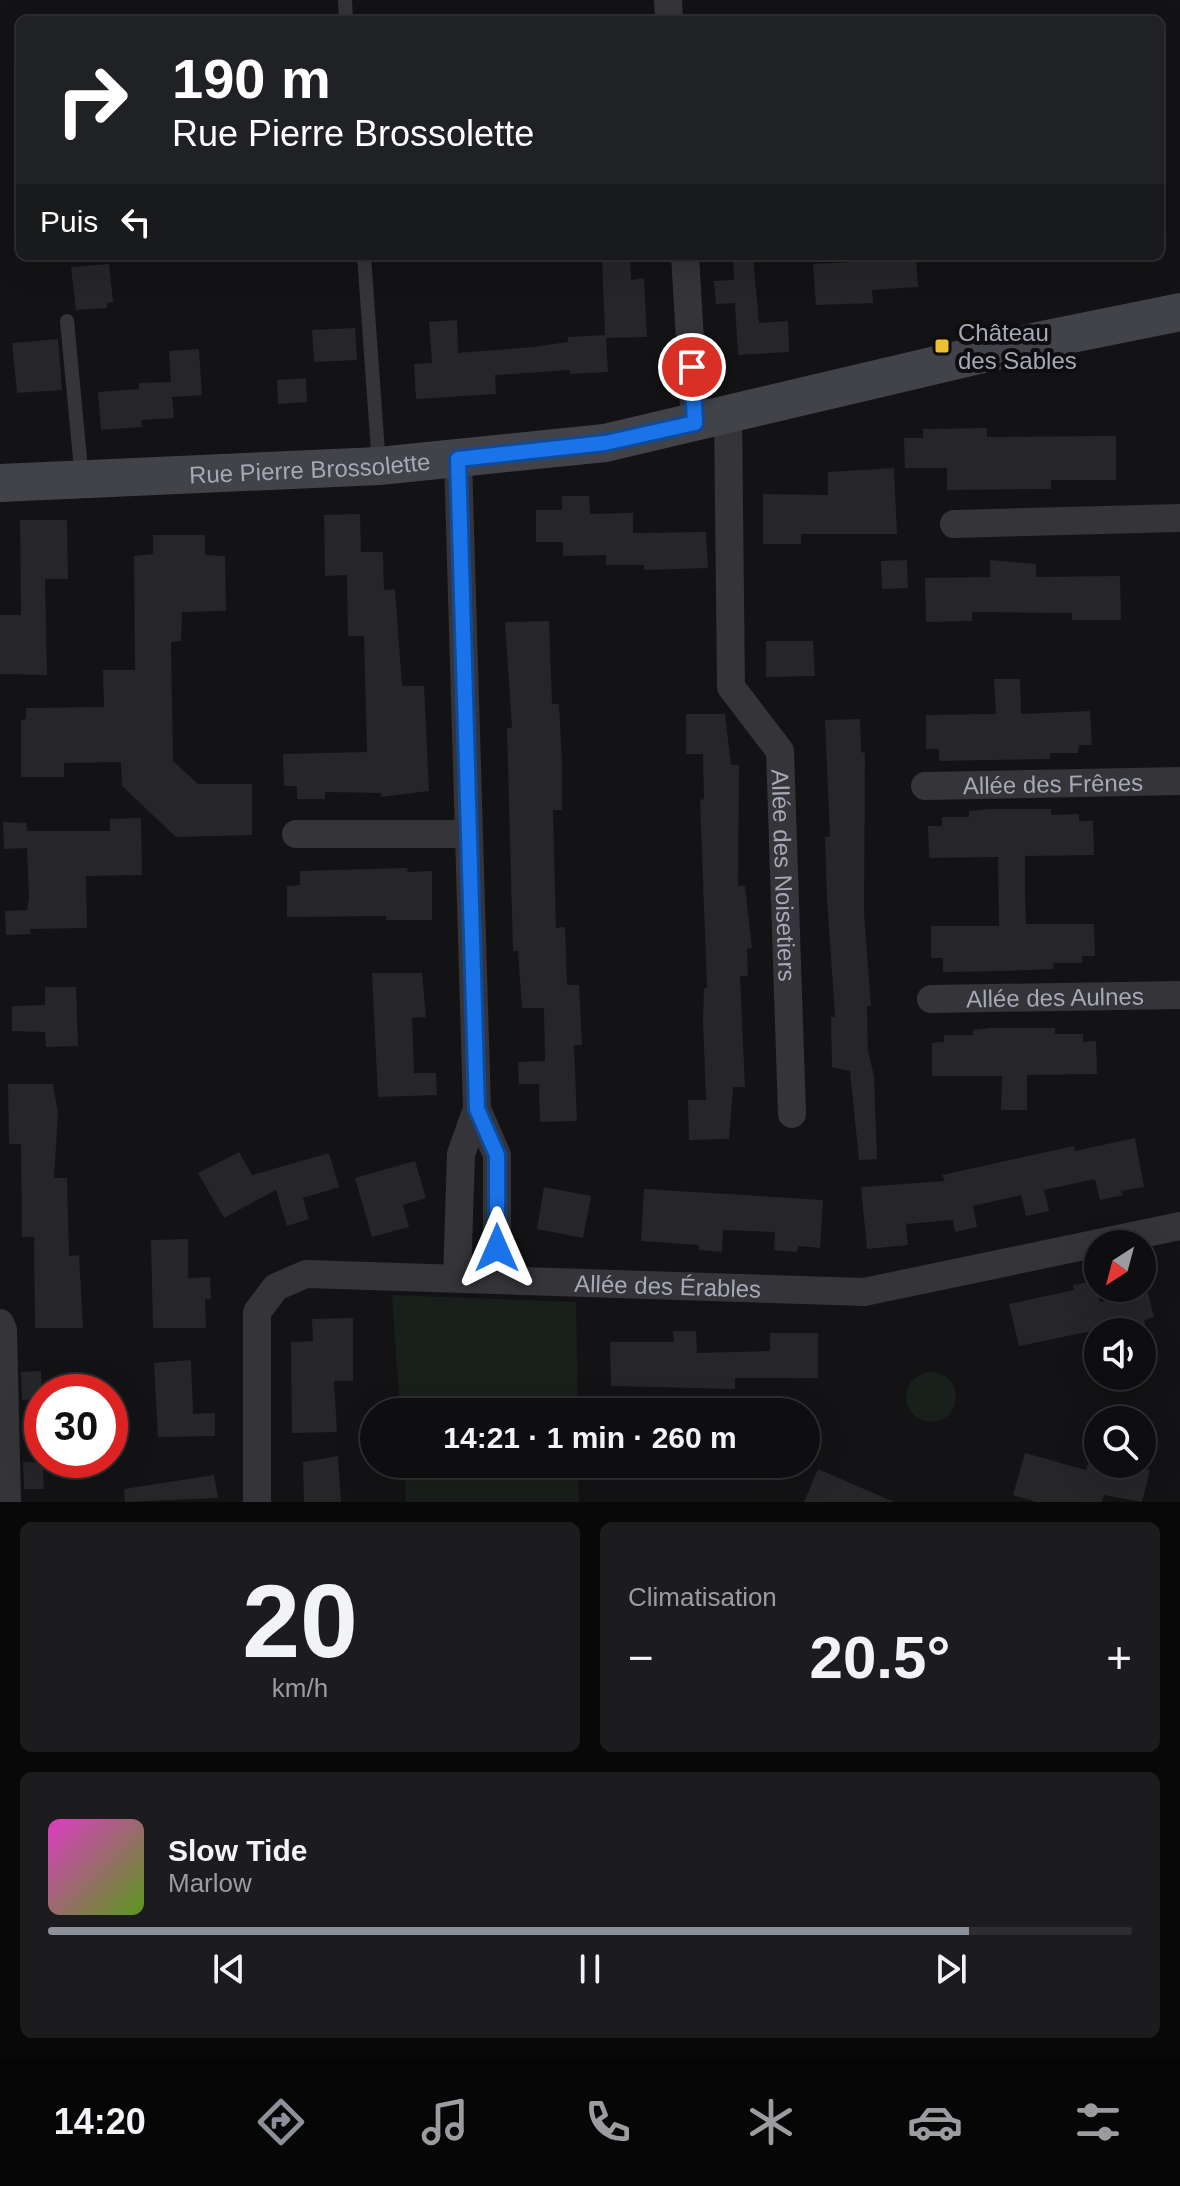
<!DOCTYPE html>
<html lang="fr">
<head>
<meta charset="utf-8">
<style>
	body { margin:0; font-family:Helvetica,sans-serif; background:#1c1c1e; color:#f1f3f6; height:100vh; display:flex; flex-direction:column; font-size:30px; white-space:nowrap }
	* { box-sizing:border-box; margin:0 }
	p { font-size:26px; color:#9b9c9f }
	.icon { flex:none; width:44px; height:44px; fill:none; stroke:currentColor; stroke-width:2; stroke-linecap:round; stroke-linejoin:round }
	.map { position:relative; height:1502px; overflow:hidden }
	.panel { display:flex; flex-direction:column; gap:20px; padding:20px; background:#080809; flex:1 }
	.panel>* { flex:none }
	.guide { position:absolute; left:16px; top:16px; width:1148px; height:244px; border-radius:12px; box-shadow:0 8px 32px #0002,0 0 0 2px #2e2e30; background:#202124; color:#fff; overflow:hidden }
	.needle { width:52px; rotate:216deg }
	.controls { position:absolute; left:1084px; top:1230px; display:grid; gap:16px }
	.controls a { display:grid; place-items:center; width:72px; height:72px; border-radius:50%; background:#0e0e10; box-shadow:0 8px 32px #0002,0 0 0 2px #2e2e30; font-size:40px }
	.speed { position:absolute; left:24px; top:1374px; display:flex; gap:16px; font-size:40px; font-weight:700; text-align:center }
	.speed>* { display:grid; place-content:center; width:104px; height:104px; border-radius:50%; background:#0e0e10; box-shadow:0 8px 32px #0002,0 0 0 2px #2e2e30; line-height:1 }
	.speed .limit { border:12px solid #d22; background:#fff; color:#111 }
	.pin { position:absolute; display:grid; place-items:center; width:68px; height:68px; color:#fff; margin:-34px; border:4px solid #fff; border-radius:50%; box-shadow:0 2px 8px #0007 }
	.me { position:absolute; width:88px; margin:-44px; rotate:0deg; stroke-linejoin:round; filter:drop-shadow(0 0 6px #0008) }
	.turn { display:flex; align-items:center; gap:28px; height:168px; padding:0 24px; font-size:36px }
	.turn .icon { width:104px; height:104px; stroke-width:2.5 }
	.turn b { display:block; font-size:56px; line-height:68px }
	.then { display:flex; align-items:center; height:76px; padding:0 24px; background:#0003; gap:16px; font-size:30px }
	.big { font-size:60px; font-weight:600; line-height:1.1 }
	.panel .card { flex:1; display:flex; flex-direction:column; justify-content:center; gap:12px; min-width:0; padding:0 28px; border-radius:12px; background:#1c1c1e }
	.panel .dial { align-items:center; gap:0 }
	.dial b { font-size:104px; line-height:1 }
	.song { display:flex; align-items:center; gap:24px }
	.cover { width:96px; height:96px; border-radius:12px; background:linear-gradient(135deg,hsl(310 70% 55%),hsl(90 70% 35%)) }
	.played { height:8px; border-radius:4px; background:linear-gradient(90deg,#8c9099 85%,#2e2e30 85%) }
	.keys { display:flex; justify-content:space-around; direction:ltr }
	.heat { display:flex; justify-content:space-between; align-items:center; font-size:44px; direction:ltr }
	.panel .tiles { flex:1; display:grid; gap:20px; grid-template-columns:1fr 1fr }
	.card:last-child { grid-column:span 2 }
	.trip { position:absolute; left:360px; top:1398px; width:460px; height:80px; border-radius:40px; background:#0e0e10; box-shadow:0 8px 32px #0002,0 0 0 2px #2e2e30; font-weight:600; line-height:80px; text-align:center }
	.dock { display:flex; height:128px; justify-content:space-around; align-items:center; background:#060606; color:#9b9c9f }
	.dock .icon { width:56px; height:56px }
	.dock .current { color:#8c9099 }
	.dock b { font-size:36px; color:#f1f3f6 }
	.map>svg:first-child { display:block }
</style>
</head>
<body>
<div class="map">
<svg width="1180" height="1502" viewBox="0 0 1180 1502">
	<rect width="100%" height="100%" fill="#131315"/>
	<path fill="#191f1b" d="M392,1295L576,1302L578,1412H400Z
		M906 1397a25 25 0 1 1 50 0a25 25 0 1 1-50 0Z
		M404,1464H578L579,1502H406Z"/>
	<path fill="#262629" d="M602,256H630L631,280L644,278L647,337L606,338L608,372L570,374V370L495,375L496,394L416,399L414,364L432,363L429,322L457,320L458,353L533,347L568,342V337L605,335Z
		M733,256H753L759,323L788,321L789,352L738,355L735,303L716,304L714,281L734,280Z
		M916,259L918,287L872,290L873,303L816,305L813,264Z
		M109,264L113,302L107,303V308L76,310L71,267Z
		M355,328L357,360L314,362L312,330Z
		M58,339L62,390L17,393L12,343Z
		M199,349L202,395L172,397L174,418L141,420L142,427L101,430L98,392L139,389V383L171,382L169,351Z
		M306,378L307,402L278,404L277,380Z
		M987,428V437L1116,436V480H1051V489L947,490V468H905L904,438H923V429Z
		M894,468L897,534H801V544H763V494L828,495V472Z
		M562,496H589L590,514L633,513V533L706,532L708,568L644,570V565H606V555L563,556V542H536V510H562Z
		M360,514L361,552H383L384,590L395,589L402,686H424L429,791L381,797V793L325,792V799H297V786H284L283,754L367,752L364,636H348L347,575L325,576L324,515Z
		M20,520H67L68,579H45L47,675L0,674V615H21Z
		M153,535H205V555L225,556L226,611L182,612L181,641L171,642L173,761L198,784H252V835L176,837L122,786L121,762L64,763V777H21V720L26,719V708L104,707L103,670H135L134,556L153,554Z
		M907,560L908,588L882,589L881,561Z
		M990,560L1036,564V577L1120,576L1121,620H1072V613L972,612V621L926,622L925,578L990,577Z
		M549,621L552,704H559L562,764V810H553L556,928L565,927L567,985H579L582,1045H574L577,1121L540,1122L539,1084H519L518,1062L545,1061L544,1008H522L518,951H513L507,728H512L505,622Z
		M766,641H813L815,676L766,677Z
		M994,679H1020L1021,714L1090,711L1092,745H1079L1078,753H1050V759L939,761V749H926V715L996,714Z
		M686,714H725L731,765H739L738,886H745L752,948L747,949L748,976H740L745,1087H733L729,1139L689,1140L688,1100H706L703,1021L704,988H707L700,800L704,799L703,754H686Z
		M860,719L861,752L865,753L864,913L871,1006H867L868,1051L874,1076L877,1159L859,1160L850,1071L832,1067L831,1017H835L827,898L825,837H830L825,720Z
		M989,809H1051V815L1079,814V821H1093L1094,855L1025,856V891L1026,924H1094L1095,956H1082V963H1053L1054,969L1007,971L943,972V958H931V926H999L998,857L929,858L928,826H942V817H969V811Z
		M141,818L142,875L86,876L87,928L30,929L31,934L6,935L5,911L27,910L29,898L27,848L4,849L3,822L26,823L27,831H110V819Z
		M408,868L407,872L432,871V920H386V916L287,917V886L300,885V871Z
		M372,973H422L426,1017L412,1018L414,1073H436L437,1095L378,1097Z
		M45,987H76L78,1046L46,1047L45,1032L12,1031V1006L45,1005Z
		M991,1028H1055V1034H1083V1042L1096,1041L1097,1074L1027,1075V1110H1001L1002,1076H932V1043L944,1042V1035H973V1030Z
		M8,1084H53L58,1113L54,1178H67L69,1256L79,1255L83,1328H35L34,1237H22L21,1144H9Z
		M1135,1138L1144,1187L1121,1191L1123,1195L1100,1200L1095,1179L1044,1190L1049,1211L1026,1216L1021,1195L973,1206L977,1227L955,1232L953,1220L906,1224L908,1245L867,1249L861,1187L945,1181L942,1175L1074,1146L1075,1151Z
		M239,1152L252,1175L329,1153L339,1187L303,1198L309,1219L287,1226L276,1190L224,1218L198,1173Z
		M415,1161L426,1198L403,1205L409,1227L372,1237L355,1178Z
		M544,1187L591,1196L583,1238L537,1229Z
		M644,1189L823,1200L820,1248L798,1246L797,1252L774,1250L775,1232L723,1230L722,1252L699,1250V1245L641,1241Z
		M188,1239V1278L210,1277L211,1299H205L206,1328H153L151,1240Z
		M1094,1281L1100,1302L1148,1293L1154,1317L1144,1320L1146,1329L1087,1332L1019,1346L1009,1304L1074,1290L1073,1285Z
		M353,1318V1381H334L337,1432L292,1433L291,1342L313,1341L312,1319Z
		M673,1331H696L697,1353L770,1351V1333H818V1378H735V1389L611,1386L610,1342H674Z
		M191,1360L193,1414L215,1413V1436L158,1437L154,1363Z
		M41,1371L42,1399L22,1400L21,1372Z
		M1025,1453L1086,1470L1088,1464H1128L1150,1470L1142,1502L1104,1495L1102,1502H1036L1013,1495Z
		M338,1456L341,1502H304L303,1462Z
		M23,1462L43,1463L44,1489H24Z
		M818,1469L894,1502H804Z
		M214,1475L218,1498L125,1502L124,1489Z"/>
	<g fill="none" stroke-linecap="round" stroke-linejoin="round">
		<path stroke="#343439" stroke-width="14" d="M345,0L346,20
			M364,256L379,466
			M67,321L82,480"/>
		<g stroke="#343439" stroke-width="28">
			<path d="M668,0L669,20"/>
			<path d="M685,256L695,423"/>
			<path id="s1" d="M728,414L731,687L780,751L792,1114"/>
			<path d="M954,524L1180,518"/>
			<path id="s2" d="M925,786L1180,781"/>
			<path d="M296,834H469"/>
			<path id="s3" d="M931,999L1180,995"/>
			<path d="M477,1109L497,1155V1279"/>
			<path d="M457,1278L461,1154L477,1109L458,459"/>
			<path d="M0,1323L3,1330L7,1502"/>
			<path id="s4" d="M257,1502V1312L276,1287L306,1274L864,1292L1180,1226"/>
		</g>
		<path stroke="#424349" stroke-width="38" id="s5" d="M0,483L379,466L605,443L1042,340L1180,312"/>
	</g>
	<g fill="none" stroke-linecap="round" stroke-linejoin="round">
		<defs>
			<path id="route" d="M497,1248V1155L477,1109L458,459L605,443L695,423L692,367"/>
		</defs>
		<use href="#route" stroke="#114b97" stroke-width="20"/>
		<use href="#route" stroke="#1a73e8" stroke-width="14"/>
	</g>
	<rect fill="#edc132" stroke="#0e0e10" stroke-width="3" x="934" y="338" width="16" height="16" rx="4"/>
	<g text-anchor="middle" dominant-baseline="central" stroke-width="8" stroke-linejoin="round" paint-order="stroke">
		<g font-size="24" fill="#a5a8b5" stroke="#0e0e10" text-anchor="start">
			<text x="958" y="332">Château<tspan x="958" dy="28">des Sables</tspan></text>
		</g>
		<g font-size="24" fill="#a5a8b5" stroke="#0e0e10">
			<text stroke="none"><textPath href="#s5" startOffset="310">Rue Pierre Brossolette</textPath></text>
			<text stroke="none"><textPath href="#s2" startOffset="128">Allée des Frênes</textPath></text>
			<text stroke="none"><textPath href="#s1" startOffset="478">Allée des Noisetiers</textPath></text>
			<text stroke="none"><textPath href="#s3" startOffset="124">Allée des Aulnes</textPath></text>
			<text stroke="none"><textPath href="#s4" startOffset="616">Allée des Érables</textPath></text>
		</g>
	</g>
</svg>
<div class="controls">
<a><svg class="needle" viewBox="-14 -14 28 28"><path d="M0-13l5 13h-10z" fill="#e53935"/><path d="M0 13l5-13h-10z" fill="#9b9c9f"/></svg></a>
<a><svg class="icon" aria-label="sound" viewBox="0 0 24 24"><path d="M4 9h4l5-4v14l-5-4H4zM17 9q2 3 0 6"/></svg></a>
<a><svg class="icon" aria-label="search" viewBox="0 0 24 24"><circle cx="10" cy="10" r="6"/><path d="M15 15l6 6"/></svg></a>
</div>
<div class="speed"><div class="limit">30</div></div>
<div class="pin" style="left:692px;top:367px;background:#d93025"><svg class="icon" aria-label="arrive" viewBox="0 0 24 24"><path d="M6 21V4h12l-3 4 3 4H6"/></svg></div>
<svg class="me" style="left:497px;top:1248px" viewBox="-20 -20 40 40"><path d="M0-17L14 15 0 8-14 15z" fill="#1a73e8" stroke="#fff" stroke-width="4"/></svg>
<div class="trip">14:21 · 1 min · 260 m</div>
<div class="guide">
<div class="turn"><svg class="icon" aria-label="right" viewBox="0 0 24 24"><path d="M7 20v-9h11M14 6l5 5-5 5"/></svg><div><b>190 m</b>Rue Pierre Brossolette</div></div>
<div class="then">Puis<svg class="icon" aria-label="left" viewBox="0 0 24 24"><path d="M17 20v-9H6M10 6l-5 5 5 5"/></svg></div>
</div>
</div>
<section class="panel">
<div class="tiles">
<div class="card dial"><b>20</b><p>km/h</p></div>
<div class="card"><p>Climatisation</p>
<div class="heat"><a>−</a><b class="big">20.5°</b><a>+</a></div>
</div>
<div class="card">
<div class="song"><i class="cover"></i><div><b>Slow Tide</b><p>Marlow</p></div></div>
<div class="played"></div>
<div class="keys"><svg class="icon" aria-label="previous" viewBox="0 0 24 24"><path d="M18 5L8 12l10 7zM5 5v14"/></svg><svg class="icon" aria-label="pause" viewBox="0 0 24 24"><path d="M8 5v14M16 5v14"/></svg><svg class="icon" aria-label="next" viewBox="0 0 24 24"><path d="M6 5l10 7-10 7zM19 5v14"/></svg></div>
</div>
</div>
</section>
<nav class="dock">
<b>14:20</b>
<svg class="icon current" aria-label="directions" viewBox="0 0 24 24"><path d="M12 3l9 9-9 9-9-9zM9 14v-3h6M13 9l2 2-2 2"/></svg>
<svg class="icon" aria-label="music" viewBox="0 0 24 24"><path d="M9 18V5l10-2v13"/><circle cx="6" cy="18" r="3"/><circle cx="16" cy="16" r="3"/></svg>
<svg class="icon" aria-label="phone" viewBox="0 0 24 24"><path d="M5 4h4l2 5-3 2q2 4 5 5l2-3 5 2v4C11 20 4 13 5 4z"/></svg>
<svg class="icon" aria-label="climate" viewBox="0 0 24 24"><path d="M12 3v18M4 7l16 10M4 17L20 7"/></svg>
<svg class="icon" aria-label="car" viewBox="0 0 24 24"><path d="M5 17H2v-5l4-1 3-4h7l3 4 3 1v5h-3M9 17h6M6 11h13"/><circle cx="7" cy="17" r="2"/><circle cx="17" cy="17" r="2"/></svg>
<svg class="icon" aria-label="filters" viewBox="0 0 24 24"><path d="M4 7h16M4 17h16"/><circle cx="9" cy="7" r="2"/><circle cx="15" cy="17" r="2"/></svg>
</nav>
</body>
</html>
